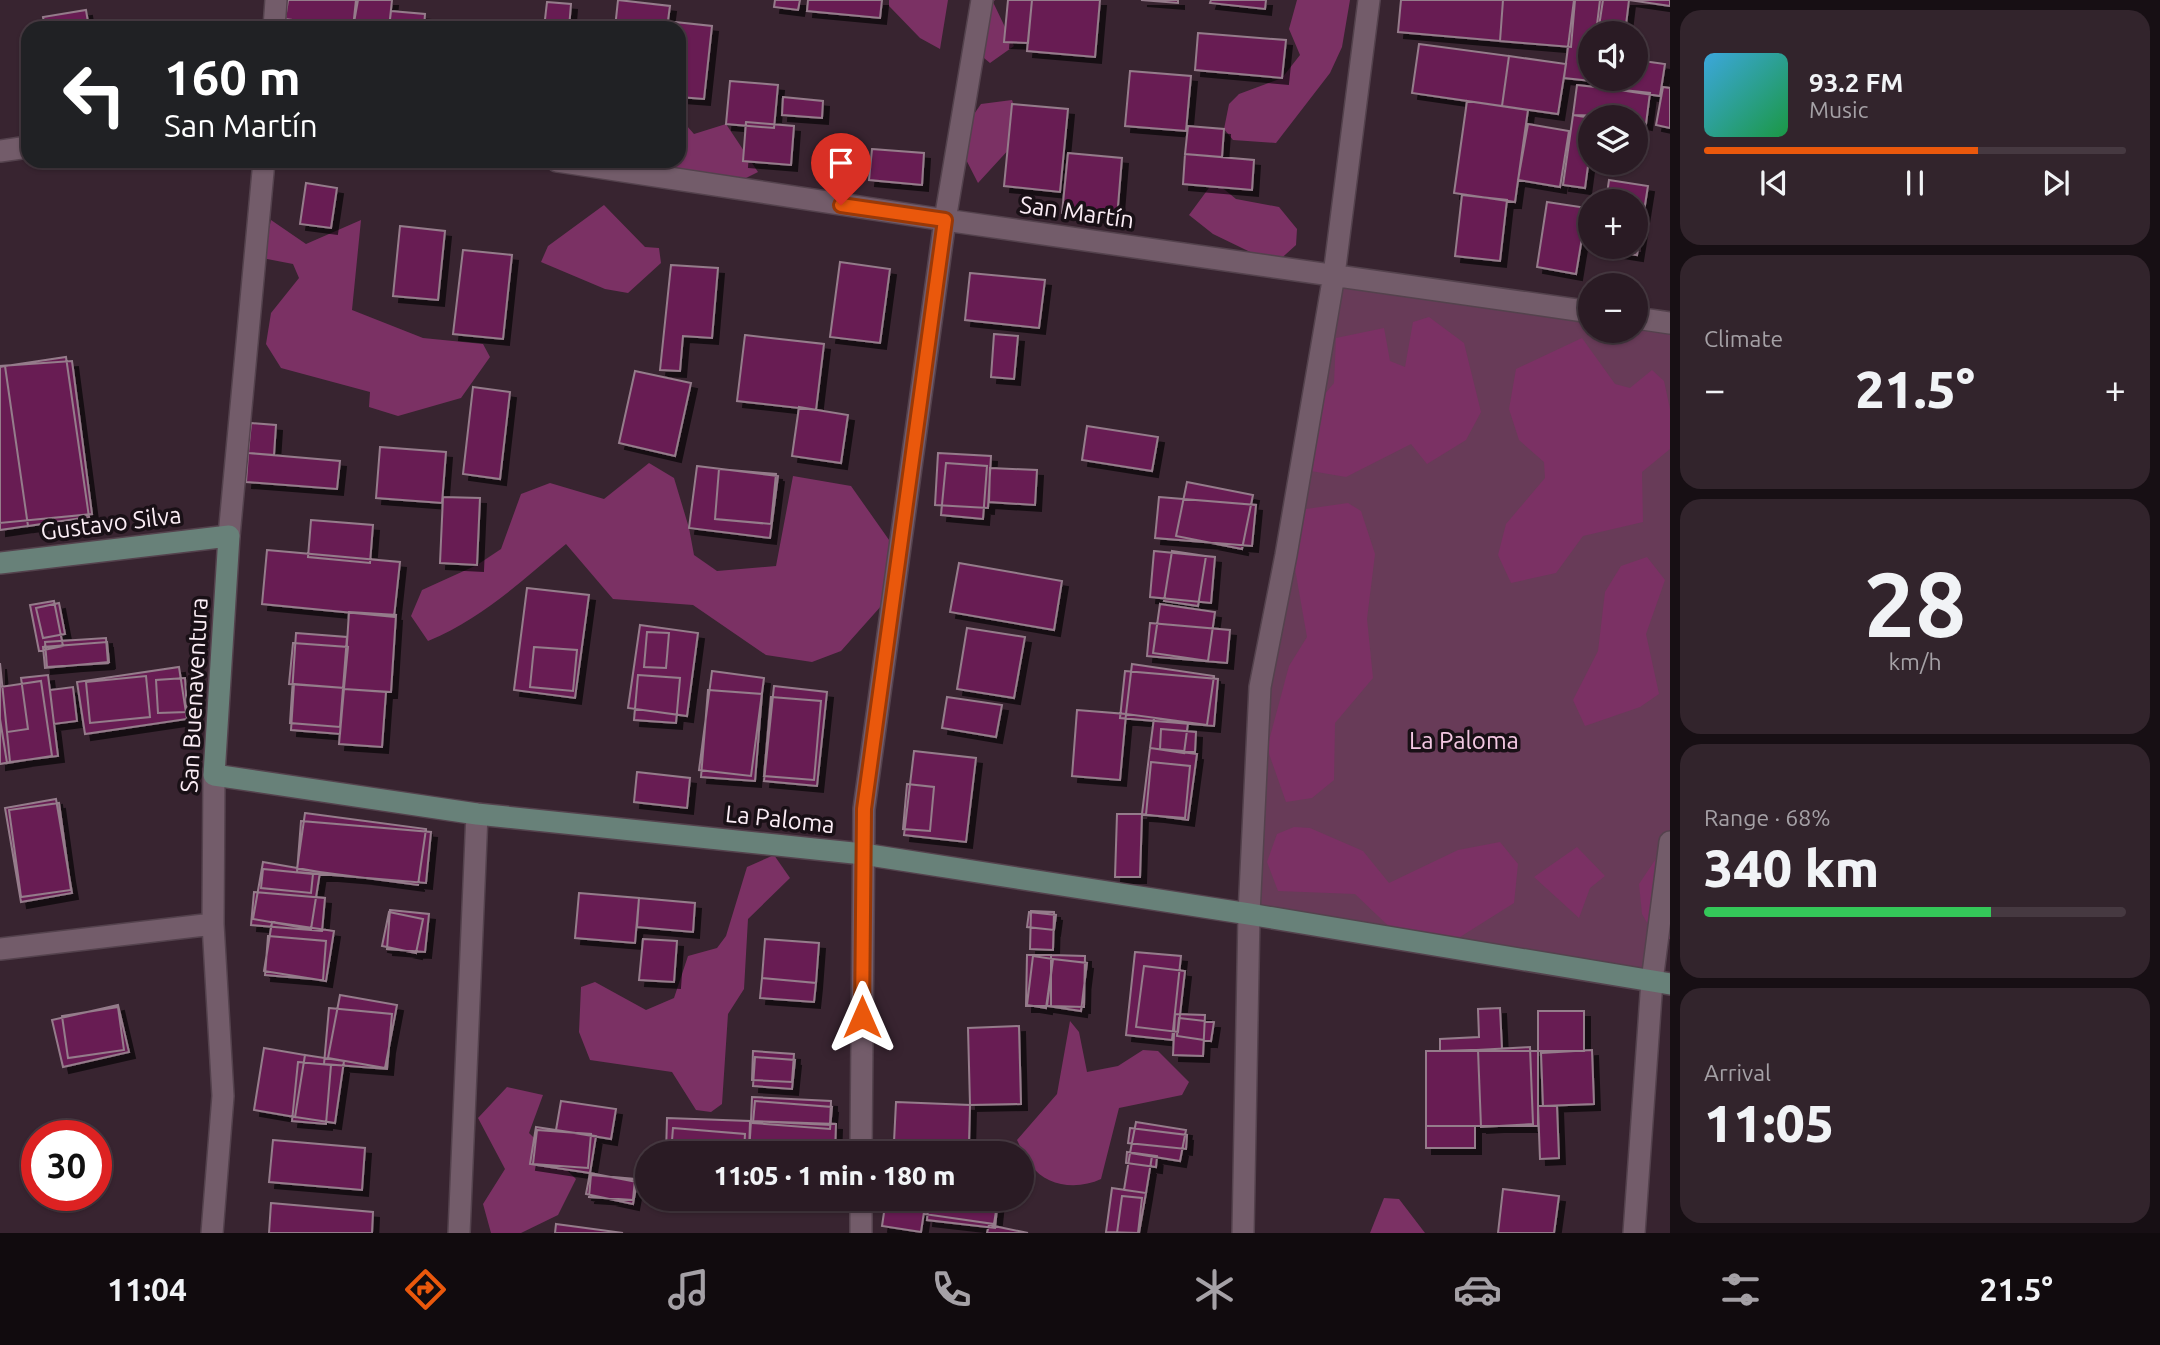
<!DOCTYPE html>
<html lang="en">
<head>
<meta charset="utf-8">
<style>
	body { margin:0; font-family:Ubuntu,sans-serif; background:#32242c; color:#f1f3f6; height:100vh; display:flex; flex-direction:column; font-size:26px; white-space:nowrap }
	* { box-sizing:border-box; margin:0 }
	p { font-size:23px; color:#a5a1a6 }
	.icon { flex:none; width:38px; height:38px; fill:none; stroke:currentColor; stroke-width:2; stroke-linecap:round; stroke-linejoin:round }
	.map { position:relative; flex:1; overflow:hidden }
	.details { display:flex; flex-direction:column; gap:10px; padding:10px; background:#170f14; width:490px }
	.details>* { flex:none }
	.hud { position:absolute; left:21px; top:21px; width:665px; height:147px; border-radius:21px; box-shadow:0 2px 5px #0004,0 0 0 2px #463941; background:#202124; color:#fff; overflow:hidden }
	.controls { position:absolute; left:1578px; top:21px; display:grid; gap:14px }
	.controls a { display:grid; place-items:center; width:70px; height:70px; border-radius:50%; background:#2a1b24; box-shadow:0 2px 5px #0004,0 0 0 2px #463941; font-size:35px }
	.speed { position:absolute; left:21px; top:1120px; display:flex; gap:14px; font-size:35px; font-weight:700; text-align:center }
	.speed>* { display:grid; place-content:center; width:91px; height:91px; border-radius:50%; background:#2a1b24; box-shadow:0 2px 5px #0004,0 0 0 2px #463941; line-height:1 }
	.speed .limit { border:10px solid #d22; background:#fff; color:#111 }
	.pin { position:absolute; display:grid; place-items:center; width:60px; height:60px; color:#fff; margin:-72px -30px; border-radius:50% 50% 50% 0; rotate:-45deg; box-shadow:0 0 7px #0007 }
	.pin .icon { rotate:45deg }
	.me { position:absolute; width:77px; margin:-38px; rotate:0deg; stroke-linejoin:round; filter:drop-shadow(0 0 5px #0008) }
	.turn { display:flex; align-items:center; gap:24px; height:147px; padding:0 28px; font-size:32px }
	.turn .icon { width:91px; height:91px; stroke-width:2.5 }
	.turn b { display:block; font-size:49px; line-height:60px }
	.big { font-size:52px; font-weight:800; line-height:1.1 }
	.details .widget { flex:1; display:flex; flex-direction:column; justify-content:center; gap:10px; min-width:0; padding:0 24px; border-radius:21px; background:#32242c }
	.details .dial { align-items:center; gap:0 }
	.dial b { font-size:91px; line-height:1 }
	.song { display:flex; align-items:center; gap:21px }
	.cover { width:84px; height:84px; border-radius:10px; background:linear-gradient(135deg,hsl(200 70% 55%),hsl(140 70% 35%)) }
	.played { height:7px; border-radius:4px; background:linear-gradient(90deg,#ea580c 65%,#463941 65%) }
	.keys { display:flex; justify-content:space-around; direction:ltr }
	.heat { display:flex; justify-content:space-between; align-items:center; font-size:38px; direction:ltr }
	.charge { height:10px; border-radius:5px; background:linear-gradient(90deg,#34c759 68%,#463941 0) }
	.trip { position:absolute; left:635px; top:1141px; width:399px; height:70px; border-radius:35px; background:#2a1b24; box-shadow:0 2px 5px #0004,0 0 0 2px #463941; font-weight:800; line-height:70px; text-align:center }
	.dock { display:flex; height:112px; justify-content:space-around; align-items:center; background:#110b0e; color:#a5a1a6 }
	.dock .icon { width:49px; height:49px }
	.dock .on { color:#ea580c }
	.dock b { font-size:32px; color:#f1f3f6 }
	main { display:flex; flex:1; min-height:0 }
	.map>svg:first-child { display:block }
</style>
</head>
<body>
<main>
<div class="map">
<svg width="1670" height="1233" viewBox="0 0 1670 1233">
	<defs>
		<filter id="shadow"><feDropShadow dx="6" dy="6" stdDeviation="0" flood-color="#0009"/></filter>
	</defs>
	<rect width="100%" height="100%" fill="#382430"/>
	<path fill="#683b58" d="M1334,275L1591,312V331H1636V318L1670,323V842L1652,981L1249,914L1260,687Z"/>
	<path fill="#7b3164" d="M889,0H948L940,49L920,38L889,6Z
		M971,0H995L993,2L1014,46L990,63L978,53Z
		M1297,0H1350L1342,47L1330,73L1276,143L1233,140L1224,129L1229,104L1239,94L1282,78L1300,55L1289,29Z
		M1012,100L1021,126L1011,147L978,183L956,140L981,104Z
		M679,117L694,134L726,124L758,172L720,191L664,161H679Z
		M1214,181L1236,199L1279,207L1297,229L1296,245L1275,264L1213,234L1189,215Z
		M604,205L645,247L659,248L661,263L628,293L605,289L541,262L548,246Z
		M271,220L306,244L361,220L352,310L423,338L483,344L490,357L461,398L398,416L369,407L370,392L281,368L266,344L271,313L299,278L293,264L262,258Z
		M1429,317L1464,343L1481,412L1466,440L1427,464L1411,444L1346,477L1305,470L1296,429L1334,383L1336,338L1384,328L1390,361L1405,367L1413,322Z
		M1582,338L1615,384L1630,388L1652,370L1664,381L1670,409V449L1642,472L1643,522L1583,536L1556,573L1511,583L1498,555L1506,524L1545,478L1544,462L1519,440L1509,409L1516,369Z
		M649,463L674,478L689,528L694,555L717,571L776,566L793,476L851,486L894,547L882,605L841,651L812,662L766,655L693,605L613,599L566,544C520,582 483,618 428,641L411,616L422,590L477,565L501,549L521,494L550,483L604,499Z
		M1348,503L1361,511L1375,554L1367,619L1373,678L1335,723L1334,780L1312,798L1286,802L1267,748L1289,666L1307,637L1285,512Z
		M1647,557L1665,580L1646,634L1659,694L1640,707L1585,726L1573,700L1598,651L1605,592L1621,566Z
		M1294,827L1310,828L1363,851L1389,883L1458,850L1500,842L1518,864L1514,903L1460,937H1400L1355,894L1278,891L1267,862L1277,834Z
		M1670,838V939L1656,938L1642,914L1639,884Z
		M1577,847L1605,876L1590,888L1579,918L1534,877Z
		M774,855L790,878L748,919L744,989L728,1014L722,1104L711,1112L696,1110L672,1072L590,1060L579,1032L581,987L595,982L646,1010L674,998L688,956L717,948L726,936L747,867Z
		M1070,1021L1079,1032L1087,1072L1118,1066L1143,1050L1158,1051L1189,1082L1182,1095L1119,1108L1101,1179C1078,1190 1046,1187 1031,1165C1025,1157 1021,1148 1017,1140L1057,1094Z
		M507,1087L543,1095L529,1133L576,1179L558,1215L521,1233H491L483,1204L505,1169L478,1118Z
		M1384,1198L1399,1199L1425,1233H1370Z"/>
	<path fill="#681f53" stroke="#957c8b" stroke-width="2" filter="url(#shadow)" d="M288,0H358L353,28L285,19Z
		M356,0H392L389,28H353Z
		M618,0L670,6L667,28H615Z
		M775,0H800L798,10L774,7Z
		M808,0H882L880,18L807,11Z
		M1008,0H1032L1028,43L1004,42Z
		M1032,0H1100L1095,57L1027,51Z
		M1141,0H1178V3Z
		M1211,0H1266L1265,9L1210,3Z
		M1401,0H1503L1500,41L1398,32Z
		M1503,0H1575L1571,47L1500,41Z
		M1574,0H1603L1598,33H1591V81L1564,78Z
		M1600,0H1629L1625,33H1596Z
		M1629,0H1670V6Z
		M547,2L571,4L569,28H544Z
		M86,10L89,28H45L43,17Z
		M391,11L425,14L424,28H389Z
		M675,22L712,26L704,99L679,97V28H674Z
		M486,24L523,27V28H485Z
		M1198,33L1286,40L1282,78L1195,70Z
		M1419,44L1509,56L1502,106L1412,93Z
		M1509,56L1566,64L1558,114L1502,106Z
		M1636,60L1665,64L1660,96L1619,90L1620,79H1636Z
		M1130,71L1191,76L1186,131L1125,126Z
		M730,81L778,85L774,128L726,124Z
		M1577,85L1650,93L1646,124L1636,122V117L1573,115Z
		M1663,87L1670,88V128L1656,125Z
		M783,97L823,101L822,118L782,115Z
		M1467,101L1528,110L1515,202L1454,193Z
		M1012,104L1068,109L1060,192L1004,186Z
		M1573,115L1591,118V144L1585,188L1563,185Z
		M746,122L794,126L791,165L743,161Z
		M1528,124L1569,131L1560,187L1518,180Z
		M1188,126L1224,129L1222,157L1185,154Z
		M872,149L924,153L922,185L869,180Z
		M1068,153L1122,158L1117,218L1062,213Z
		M1185,154L1254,160L1252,190L1183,184Z
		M1609,180L1648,186L1637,255L1599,249L1600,247H1636V201H1606Z
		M306,183L337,188L331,228L300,224Z
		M1462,195L1507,200L1500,261L1455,256Z
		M1547,202L1587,208L1576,274L1537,267Z
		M400,226L445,231L438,300L393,296Z
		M463,250L512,255L503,339L453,334Z
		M840,262L890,269L880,343L830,337Z
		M671,265L718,268L712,338L683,336L680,371L660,370Z
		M970,273L1045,280L1039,328L965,320Z
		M994,334L1018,336L1014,379L991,377Z
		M745,335L824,344L816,410L737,401Z
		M66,357L89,517L28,526L5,366Z
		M72,361L92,514L0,523V366Z
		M5,366L28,526L0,530V367Z
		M635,371L691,383L675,456L619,443Z
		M473,387L510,392L500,479L463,474Z
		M799,407L848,415L841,463L792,456Z
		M251,423L276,425L274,455L248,453Z
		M1087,426L1158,437L1152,471L1082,460Z
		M380,447L446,452L442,503L376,498Z
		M248,453L340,461L337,489L246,482Z
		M938,453L991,456L988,508L935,505Z
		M946,463L987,466L983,519L941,515Z
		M697,466L778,476L770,538L689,528Z
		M990,468L1037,470L1035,505L989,502Z
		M719,469L776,474L771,524L715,519Z
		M1187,482L1253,495L1242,549L1176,536Z
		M443,497L480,498L477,565L440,563Z
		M1159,497L1256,505L1252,546L1155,538Z
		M311,520L373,525L370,563L308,557Z
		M267,550L400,562L394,617L262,604Z
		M1154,551L1215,557L1211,603L1150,597Z
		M1172,551L1206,556L1198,606L1164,601Z
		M959,563L1062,581L1054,630L950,612Z
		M527,588L589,595L575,698L514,690Z
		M54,601L63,646L39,651L30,605Z
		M59,603L65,634L43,638L36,608Z
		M1160,604L1215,612L1208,661L1153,653Z
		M349,612L396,615L391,692L344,689Z
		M1150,623L1230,630L1227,663L1147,656Z
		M640,625L698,633L687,716L628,708Z
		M967,628L1025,637L1014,698L957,689Z
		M647,632L669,633L666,668L644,667Z
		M296,633L347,637L340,727L290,723Z
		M106,638L108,663L47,667L45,642Z
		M107,642L109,662L45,668L43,647Z
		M293,643L348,647L344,688L289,684Z
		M534,647L577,650L573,691L530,687Z
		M0,663L10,762L0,764Z
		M1132,664L1214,676L1207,725L1126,714Z
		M179,667L187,719L85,734L77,682Z
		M712,671L764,678L751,776L699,770Z
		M1125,671L1218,679L1214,726L1120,718Z
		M48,675L58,756L10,762L7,732L28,729L21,678Z
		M638,675L680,678L676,723L634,720Z
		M146,676L150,717L90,723L86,682Z
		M185,678L187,712L158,713L156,680Z
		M41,681L52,756L7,763L0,719V687Z
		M294,684L344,688L340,734L291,730Z
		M774,686L827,692L817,786L764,781Z
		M73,687L77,721L54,724L50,690Z
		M344,689L386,692L382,747L339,744Z
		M708,690L762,694L755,781L701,777Z
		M771,697L821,701L814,780L764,776Z
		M947,697L1002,705L996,737L942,728Z
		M1077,710L1126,714L1120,780L1072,776Z
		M1154,718L1188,723L1184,753L1150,748Z
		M0,719L7,763L0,764Z
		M1161,729L1196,732L1195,752L1160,749Z
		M1150,748L1197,754L1188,820L1142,814Z
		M914,751L976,758L966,842L904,835Z
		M1151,762L1190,766L1185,818L1146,815Z
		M637,772L690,778L687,808L634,802Z
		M907,784L934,787L930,831L903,829Z
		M56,799L72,893L21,902L5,808Z
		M59,803L71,890L21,897L9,810Z
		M305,813L426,829L418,885L297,869Z
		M1117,814H1142L1140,877H1115Z
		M301,821L431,832L426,883L297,872Z
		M263,862L320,872L311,929L253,919Z
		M263,869L313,874L311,893L261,888Z
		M254,892L325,898L322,931L251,925Z
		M579,893L639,898L635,943L575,938Z
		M639,898L695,903L693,932L637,927Z
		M390,910L429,914L425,952L387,949Z
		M1031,911L1054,912L1053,950L1030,949Z
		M389,912L423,919L416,953L382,946Z
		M1029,912L1056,915L1054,930L1027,927Z
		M272,922L334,931L326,981L264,971Z
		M268,936L326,941L323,980L265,975Z
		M643,939L677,941L674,982L639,980Z
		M765,939L819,943L816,983L762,978Z
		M1135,952L1181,956L1172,1040L1126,1035Z
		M1027,955H1051V1006H1026Z
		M1051,955L1085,956L1084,1007L1051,1006Z
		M1033,956L1053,959L1046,1008L1027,1005Z
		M1053,959L1087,963L1081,1011L1047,1006Z
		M1144,966L1185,971L1178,1032L1136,1027Z
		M762,978L816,983L814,1002L760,998Z
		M340,995L397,1005L385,1068L328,1058Z
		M118,1005L129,1052L63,1067L52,1020Z
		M118,1007L124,1050L68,1058L62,1016Z
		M329,1008L392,1014L387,1069L324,1064Z
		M1500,1008L1502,1049L1440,1051V1039L1479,1037L1478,1009Z
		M1538,1011H1584V1051H1538Z
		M1175,1014L1205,1015L1203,1056L1173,1055Z
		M1179,1018L1214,1022L1211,1041L1177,1036Z
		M1019,1026L1021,1104L970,1105L968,1028Z
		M1530,1047L1533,1124L1481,1127L1478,1050Z
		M264,1048L305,1055L295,1117L254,1110Z
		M1592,1050L1594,1104L1543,1106L1541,1053Z
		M753,1051L794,1054L792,1082L752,1080Z
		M1426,1051H1538V1126H1426Z
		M305,1055L344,1061L335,1123L295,1117Z
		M755,1057L795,1060L792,1089L753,1086Z
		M298,1062L331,1065L326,1124L292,1121Z
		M752,1097L831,1101L830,1125L751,1121Z
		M561,1101L616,1109L611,1139L556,1130Z
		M755,1101L832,1107L830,1129L753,1123Z
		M896,1102L970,1105L969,1144L894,1142Z
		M1538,1106H1557L1559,1158L1540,1159Z
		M667,1118L750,1121L749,1153H666Z
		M751,1121L836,1124L835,1153H749Z
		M1136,1122L1186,1130L1180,1161L1130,1153Z
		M1426,1126H1475V1148H1426Z
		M536,1127L596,1136L590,1173L530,1164Z
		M673,1128L745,1134L744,1153H671Z
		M1130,1128L1187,1135L1186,1149L1128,1143Z
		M537,1130L591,1134L588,1168L533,1164Z
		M273,1140L365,1148L362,1190L269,1182Z
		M1127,1152L1157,1156L1156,1167L1126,1163Z
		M1130,1153L1152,1156L1146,1193L1124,1190Z
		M590,1173L637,1182L633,1204L586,1194Z
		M591,1175L635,1179L633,1200L589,1197Z
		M1112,1188L1146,1193L1139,1233L1106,1232Z
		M1503,1189L1559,1196L1554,1233H1498Z
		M1122,1196L1142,1198L1138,1233H1117Z
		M886,1199H926L921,1232L882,1226Z
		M926,1199H998L994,1224L924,1214Z
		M929,1199H998L995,1228L927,1220Z
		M271,1203L373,1212L372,1233H269Z
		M556,1224L623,1233H555Z
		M989,1225L1028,1233H987Z"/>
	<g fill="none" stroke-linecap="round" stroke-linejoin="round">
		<defs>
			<path id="street" d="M274,28L276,0
				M0,151L28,147
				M557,161L945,220L1591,312
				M1636,318L1670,323
				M229,536L264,161
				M0,949L213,924
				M861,1153L864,809L945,220L982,0
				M212,1233L223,1096L213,924L214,775
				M459,1233L477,814
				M861,1233V1199
				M1243,1233L1249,914L1260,687L1286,555L1334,275L1369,0
				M1634,1233L1652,981L1670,842"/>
			<path id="secondary" d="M0,563L229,536L214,775L477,814L863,854L1249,914L1670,984"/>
		</defs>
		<use href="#street" stroke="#54424d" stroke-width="24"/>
		<use href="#secondary" stroke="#54424d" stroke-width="24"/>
		<use href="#street" stroke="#735c6a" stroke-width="21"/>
		<use href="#secondary" stroke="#688179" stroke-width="21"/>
	</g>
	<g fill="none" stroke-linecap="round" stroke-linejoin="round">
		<defs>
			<path id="route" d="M841,205L945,220L864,809L862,1017"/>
		</defs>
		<use href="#route" stroke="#983908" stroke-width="18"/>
		<use href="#route" stroke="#ea580c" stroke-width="12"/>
	</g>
	<g text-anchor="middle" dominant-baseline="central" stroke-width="7" stroke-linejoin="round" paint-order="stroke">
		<g font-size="24" fill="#fbedf5" stroke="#191016">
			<text transform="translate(1077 212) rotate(8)">San Martín</text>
			<text transform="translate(111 523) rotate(-7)">Gustavo Silva</text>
			<text transform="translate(194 695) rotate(-87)">San Buenaventura</text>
			<text transform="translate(780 819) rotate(6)">La Paloma</text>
		</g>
		<g font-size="24" fill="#f4c8e3" stroke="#191016">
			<text x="1464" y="740">La Paloma</text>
		</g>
	</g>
</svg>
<div class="controls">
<a><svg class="icon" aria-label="sound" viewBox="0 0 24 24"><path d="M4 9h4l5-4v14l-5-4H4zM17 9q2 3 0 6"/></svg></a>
<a><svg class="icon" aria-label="layers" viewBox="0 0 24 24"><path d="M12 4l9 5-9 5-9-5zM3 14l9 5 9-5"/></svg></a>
<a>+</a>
<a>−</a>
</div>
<div class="speed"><div class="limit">30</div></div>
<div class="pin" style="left:841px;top:205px;background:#d93025"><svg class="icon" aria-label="arrive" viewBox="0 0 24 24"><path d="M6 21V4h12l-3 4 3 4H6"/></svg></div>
<svg class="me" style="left:862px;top:1017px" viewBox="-20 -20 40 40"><path d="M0-17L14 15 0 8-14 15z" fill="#ea580c" stroke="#fff" stroke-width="4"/></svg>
<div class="trip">11:05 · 1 min · 180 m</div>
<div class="hud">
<div class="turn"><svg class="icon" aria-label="left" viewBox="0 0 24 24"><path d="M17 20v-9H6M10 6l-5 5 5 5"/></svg><div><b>160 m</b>San Martín</div></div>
</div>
</div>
<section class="details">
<div class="widget">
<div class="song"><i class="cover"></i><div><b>93.2 FM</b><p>Music</p></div></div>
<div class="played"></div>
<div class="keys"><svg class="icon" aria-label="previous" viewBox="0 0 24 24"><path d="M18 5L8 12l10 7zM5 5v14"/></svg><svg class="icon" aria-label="pause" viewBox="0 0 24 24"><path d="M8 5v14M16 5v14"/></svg><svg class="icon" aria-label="next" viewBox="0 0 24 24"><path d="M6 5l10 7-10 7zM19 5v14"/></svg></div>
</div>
<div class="widget"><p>Climate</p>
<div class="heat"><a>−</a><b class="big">21.5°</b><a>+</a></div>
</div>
<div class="widget dial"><b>28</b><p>km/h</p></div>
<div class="widget"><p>Range · 68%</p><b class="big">340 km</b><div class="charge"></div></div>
<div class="widget"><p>Arrival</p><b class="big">11:05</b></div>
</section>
</main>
<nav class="dock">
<b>11:04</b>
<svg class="icon on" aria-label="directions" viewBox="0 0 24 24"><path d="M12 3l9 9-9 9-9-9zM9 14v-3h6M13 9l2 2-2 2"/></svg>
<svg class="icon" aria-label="music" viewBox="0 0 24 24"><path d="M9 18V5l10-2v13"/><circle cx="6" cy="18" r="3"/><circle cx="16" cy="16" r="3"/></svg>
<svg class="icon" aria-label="phone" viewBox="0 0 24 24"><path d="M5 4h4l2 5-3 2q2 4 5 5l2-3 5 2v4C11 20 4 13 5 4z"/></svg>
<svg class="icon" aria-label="climate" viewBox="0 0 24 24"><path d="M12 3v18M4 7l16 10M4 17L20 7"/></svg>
<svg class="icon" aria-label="car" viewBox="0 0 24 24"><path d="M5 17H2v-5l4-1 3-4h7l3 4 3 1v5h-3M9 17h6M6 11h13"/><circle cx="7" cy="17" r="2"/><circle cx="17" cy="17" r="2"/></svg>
<svg class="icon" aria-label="filters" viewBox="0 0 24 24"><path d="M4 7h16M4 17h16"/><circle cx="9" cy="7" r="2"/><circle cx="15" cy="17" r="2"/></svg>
<b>21.5°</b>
</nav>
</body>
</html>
